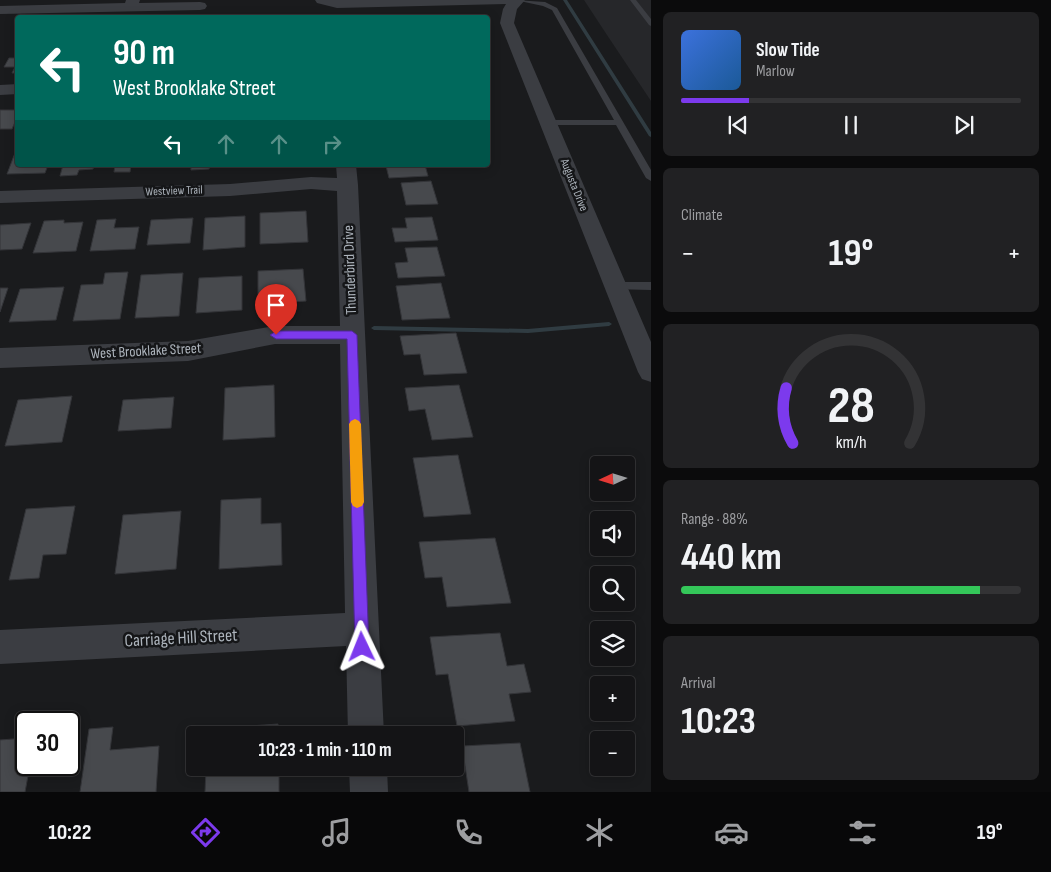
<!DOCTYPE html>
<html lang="en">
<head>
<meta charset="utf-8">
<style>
	body { margin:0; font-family:"Sofia Sans Condensed",sans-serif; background:#212123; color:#f1f3f6; height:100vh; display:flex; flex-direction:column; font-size:19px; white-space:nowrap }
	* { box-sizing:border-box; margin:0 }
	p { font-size:16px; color:#9d9ea1 }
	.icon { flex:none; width:28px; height:28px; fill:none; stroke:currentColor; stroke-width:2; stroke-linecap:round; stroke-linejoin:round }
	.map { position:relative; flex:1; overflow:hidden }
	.details { display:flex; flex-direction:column; gap:12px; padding:12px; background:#0b0b0c; width:400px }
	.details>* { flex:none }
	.hud { position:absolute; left:15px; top:15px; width:475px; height:152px; border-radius:5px; box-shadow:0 2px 12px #0003,0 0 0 1px #333335; background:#00695c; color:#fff; overflow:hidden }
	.needle { width:32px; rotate:266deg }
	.fabs { position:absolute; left:590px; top:456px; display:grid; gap:10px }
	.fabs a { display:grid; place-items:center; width:45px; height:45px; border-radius:5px; background:#141416; box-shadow:0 2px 12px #0003,0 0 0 1px #333335; font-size:25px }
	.speed { position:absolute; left:15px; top:711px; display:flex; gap:10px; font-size:25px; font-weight:700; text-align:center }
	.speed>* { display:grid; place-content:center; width:65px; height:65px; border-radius:50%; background:#141416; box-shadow:0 2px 12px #0003,0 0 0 1px #333335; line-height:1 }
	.speed .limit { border:2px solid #111; border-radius:8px; background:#fff; color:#111 }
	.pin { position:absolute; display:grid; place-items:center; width:42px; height:42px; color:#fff; margin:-51px -21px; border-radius:50% 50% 50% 0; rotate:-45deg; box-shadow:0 0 5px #0007 }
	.pin .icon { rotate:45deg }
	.me { position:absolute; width:55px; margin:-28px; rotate:358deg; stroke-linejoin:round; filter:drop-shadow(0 0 4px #0008) }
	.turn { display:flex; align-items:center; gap:18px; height:105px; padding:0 15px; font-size:22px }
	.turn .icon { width:65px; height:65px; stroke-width:2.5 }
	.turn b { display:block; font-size:35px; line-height:42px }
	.lanes { display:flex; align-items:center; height:48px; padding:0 15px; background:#0003; justify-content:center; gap:25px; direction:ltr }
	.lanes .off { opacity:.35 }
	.big { font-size:38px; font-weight:700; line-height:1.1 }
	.details .widget { flex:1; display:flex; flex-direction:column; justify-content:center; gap:8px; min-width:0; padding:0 18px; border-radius:8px; background:#212123 }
	.details .dial { align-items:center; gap:0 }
	.dial svg { height:130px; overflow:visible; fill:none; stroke:#333335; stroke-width:7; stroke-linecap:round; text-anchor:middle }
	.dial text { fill:#f1f3f6; stroke:none }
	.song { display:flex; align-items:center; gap:15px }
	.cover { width:60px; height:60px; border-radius:8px; background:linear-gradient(135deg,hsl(220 70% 55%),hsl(210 70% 35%)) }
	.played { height:5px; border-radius:2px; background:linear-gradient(90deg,#7c3aed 20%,#333335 20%) }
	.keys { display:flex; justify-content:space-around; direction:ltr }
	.heat { display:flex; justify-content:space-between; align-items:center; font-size:28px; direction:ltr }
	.charge { height:8px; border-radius:4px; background:linear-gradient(90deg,#34c759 88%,#333335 0) }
	.trip { position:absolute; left:186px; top:726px; width:278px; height:50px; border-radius:5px; background:#141416; box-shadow:0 2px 12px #0003,0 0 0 1px #333335; font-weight:700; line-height:50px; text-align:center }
	.tabs { display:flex; height:80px; justify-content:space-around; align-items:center; background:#080809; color:#9d9ea1 }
	.tabs .icon { width:35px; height:35px }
	.tabs .selected { color:#7c3aed }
	.tabs b { font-size:22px; color:#f1f3f6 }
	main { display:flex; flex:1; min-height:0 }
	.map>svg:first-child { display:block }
</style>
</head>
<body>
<main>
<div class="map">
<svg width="651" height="792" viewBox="0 0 651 792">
	<rect width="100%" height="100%" fill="#1a1b1d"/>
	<path fill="#26272a" d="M584,0H651V101L607,35Z"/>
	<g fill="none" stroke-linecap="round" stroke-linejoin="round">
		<path fill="#303c42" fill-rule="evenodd" d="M563,0H567L651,132V137L649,136Z
			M609,322L612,324L609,326L528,333L374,330L371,328L374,326L528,329Z"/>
	</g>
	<path fill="#47494d" stroke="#343539" d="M9,58H18V73H12L15,67H4Z
		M0,110H18V115L12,129H0Z
		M15,153H18V165H48L45,173L7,174Z
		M63,165H94L93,169L79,170L77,175L60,176Z
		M115,165H131L130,172H114Z
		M191,165H210L209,169L191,170Z
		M393,165H425L428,176L389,178L386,166Z
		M431,181L438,204L406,205L401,183Z
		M306,211L308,242L260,244V213Z
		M245,216V247L203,250L205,218Z
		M432,217L438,240L395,242L392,228H407L405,218Z
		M193,218L190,243L147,245L151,220Z
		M116,219L114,228L139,227L135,249L90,251L97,220Z
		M64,220V223L83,222L76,251L33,253L44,221Z
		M31,223L22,249L0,250V225Z
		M437,247L445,276L398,278L395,263L408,262L405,248Z
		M303,269L306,301L258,304V271Z
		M128,272L120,319L73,321L81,285L103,284L105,273Z
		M183,273L179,316L135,318L141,275Z
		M242,276V310L196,313L199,278Z
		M441,283L450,318L402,320L396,286Z
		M64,287L56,320L9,322L20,289Z
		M0,288H8L0,312Z
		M456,333L467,373L424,375L420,354L404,355L400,336Z
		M274,385L275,437L223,440L225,388Z
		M459,385L473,437L432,440L425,409L409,411L405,388Z
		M72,396L62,442L5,446L18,400Z
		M174,397L171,428L118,431L123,400Z
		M458,455L471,514L424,517L413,458Z
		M261,498V524L281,523L282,565L219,569L221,500Z
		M75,506L66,554L43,555L39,578L9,580L26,509Z
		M181,511L176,569L115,574L123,515Z
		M495,538L511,603L447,607L442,577L425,578L419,542Z
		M500,633L507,666L524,664L531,692L509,694L515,721L457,726L448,674L436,675L430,637Z
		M278,724V735H207V729Z
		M113,727L110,750L159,746L156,792H80L89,729Z
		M26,738V765H30L25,792H0V740Z
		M520,743L530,792H469L462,746Z
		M206,768H279V792H205Z"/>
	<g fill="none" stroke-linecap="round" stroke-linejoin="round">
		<path fill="#3b3d42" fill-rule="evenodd" d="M515,0L545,2L557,8L651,170V181L646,178L616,125H545L544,123L548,120H614L552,10L543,6Z
			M630,0H636L651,19V26L649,25Z
			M615,282H651V290L611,289L610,286L611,283Z"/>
		<path fill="#3b3d42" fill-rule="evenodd" d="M126,0H140L139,3L200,2L205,3L207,6L205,9L200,10L0,14V6L125,3Z
			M315,0H525L517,9L514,23L651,342V382L642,379L638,372L500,23L503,9L506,4L337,8L317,3Z
			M18,84V94L0,95V85Z
			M336,165H356L358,185L384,735H348L346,646L0,664V630L345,613L340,344H275L188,361L0,368V348L188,341L275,326H340L337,191L311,189L230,196L0,203V191L230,184L311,177L337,178Z
			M349,768H387L388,792H350Z"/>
	</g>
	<path fill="#7c3aed" stroke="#51269a" d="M276,331H352L357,335L369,647L367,652L362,654L357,652L355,647L347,339H276L270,335Z"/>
	<path fill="#f59e0b" d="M355,419L359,421L361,424L364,502L362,506L357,508L353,506L351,502L349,424L351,421Z"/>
	<g text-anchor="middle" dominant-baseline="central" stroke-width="5" stroke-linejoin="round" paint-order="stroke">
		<g font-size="12" fill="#adb4bc" stroke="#151618">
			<text transform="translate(574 185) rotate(68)">Augusta Drive</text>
			<text transform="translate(174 191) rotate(-2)">Westview Trail</text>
		</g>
		<g font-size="15" fill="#adb4bc" stroke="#151618">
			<text transform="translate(350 270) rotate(-92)">Thunderbird Drive</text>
			<text transform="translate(146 351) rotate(-3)">West Brooklake Street</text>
		</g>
		<g font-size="18" fill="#adb4bc" stroke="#151618">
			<text transform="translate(181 638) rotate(-3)">Carriage Hill Street</text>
		</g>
	</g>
</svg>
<div class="fabs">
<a><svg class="needle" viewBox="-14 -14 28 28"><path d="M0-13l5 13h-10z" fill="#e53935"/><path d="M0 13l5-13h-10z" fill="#9d9ea1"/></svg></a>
<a><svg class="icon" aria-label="sound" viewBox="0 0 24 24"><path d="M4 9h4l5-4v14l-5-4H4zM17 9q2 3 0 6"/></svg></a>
<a><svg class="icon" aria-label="search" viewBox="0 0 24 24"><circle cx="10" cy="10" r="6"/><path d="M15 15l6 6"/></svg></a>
<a><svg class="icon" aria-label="layers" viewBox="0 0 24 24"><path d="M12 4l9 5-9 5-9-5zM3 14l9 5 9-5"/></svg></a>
<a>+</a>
<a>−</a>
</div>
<div class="speed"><div class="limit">30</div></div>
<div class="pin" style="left:276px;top:335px;background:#d93025"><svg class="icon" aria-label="arrive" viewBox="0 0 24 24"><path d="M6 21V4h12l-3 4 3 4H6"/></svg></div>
<svg class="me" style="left:362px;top:647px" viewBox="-20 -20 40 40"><path d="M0-17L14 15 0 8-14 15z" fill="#7c3aed" stroke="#fff" stroke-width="4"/></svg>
<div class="trip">10:23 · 1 min · 110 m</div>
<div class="hud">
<div class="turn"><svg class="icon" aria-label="left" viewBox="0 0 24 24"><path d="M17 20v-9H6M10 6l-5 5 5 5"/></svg><div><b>90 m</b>West Brooklake Street</div></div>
<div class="lanes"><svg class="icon" aria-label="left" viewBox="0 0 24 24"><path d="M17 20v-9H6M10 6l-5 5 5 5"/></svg><svg class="icon off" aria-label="ahead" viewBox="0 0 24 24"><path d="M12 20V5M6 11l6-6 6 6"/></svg><svg class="icon off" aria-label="ahead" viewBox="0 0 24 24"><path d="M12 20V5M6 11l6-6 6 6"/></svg><svg class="icon off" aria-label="right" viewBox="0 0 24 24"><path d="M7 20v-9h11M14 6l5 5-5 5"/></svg></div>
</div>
</div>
<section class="details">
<div class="widget">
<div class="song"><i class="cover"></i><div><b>Slow Tide</b><p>Marlow</p></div></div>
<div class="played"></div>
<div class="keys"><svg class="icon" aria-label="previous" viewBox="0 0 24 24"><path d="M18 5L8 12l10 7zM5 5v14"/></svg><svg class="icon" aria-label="pause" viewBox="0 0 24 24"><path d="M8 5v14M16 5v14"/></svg><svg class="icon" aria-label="next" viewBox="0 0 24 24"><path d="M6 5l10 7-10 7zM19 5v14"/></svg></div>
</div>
<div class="widget"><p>Climate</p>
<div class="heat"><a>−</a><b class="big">19°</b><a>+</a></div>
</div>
<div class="widget dial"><svg viewBox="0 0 100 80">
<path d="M14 69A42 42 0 1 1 86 69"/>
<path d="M14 69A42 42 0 0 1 10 35" stroke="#7c3aed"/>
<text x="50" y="56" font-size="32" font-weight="700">28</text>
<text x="50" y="72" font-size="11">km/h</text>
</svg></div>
<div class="widget"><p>Range · 88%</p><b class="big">440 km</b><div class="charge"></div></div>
<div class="widget"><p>Arrival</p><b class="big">10:23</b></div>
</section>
</main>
<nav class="tabs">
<b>10:22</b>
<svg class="icon selected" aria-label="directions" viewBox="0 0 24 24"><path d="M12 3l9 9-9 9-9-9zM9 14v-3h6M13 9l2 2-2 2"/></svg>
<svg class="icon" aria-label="music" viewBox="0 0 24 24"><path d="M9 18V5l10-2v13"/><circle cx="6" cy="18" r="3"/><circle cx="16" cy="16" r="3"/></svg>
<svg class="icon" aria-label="phone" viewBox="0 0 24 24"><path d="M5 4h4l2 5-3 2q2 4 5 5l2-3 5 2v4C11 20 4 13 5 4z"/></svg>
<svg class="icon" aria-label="climate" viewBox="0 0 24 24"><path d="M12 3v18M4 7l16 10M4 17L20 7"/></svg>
<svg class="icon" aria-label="car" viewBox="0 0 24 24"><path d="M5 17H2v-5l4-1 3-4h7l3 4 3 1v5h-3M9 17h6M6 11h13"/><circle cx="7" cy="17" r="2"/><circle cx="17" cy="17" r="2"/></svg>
<svg class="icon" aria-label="filters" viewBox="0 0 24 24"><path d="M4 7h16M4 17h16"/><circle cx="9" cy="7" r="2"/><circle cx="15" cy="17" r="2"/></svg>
<b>19°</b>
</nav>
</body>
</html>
